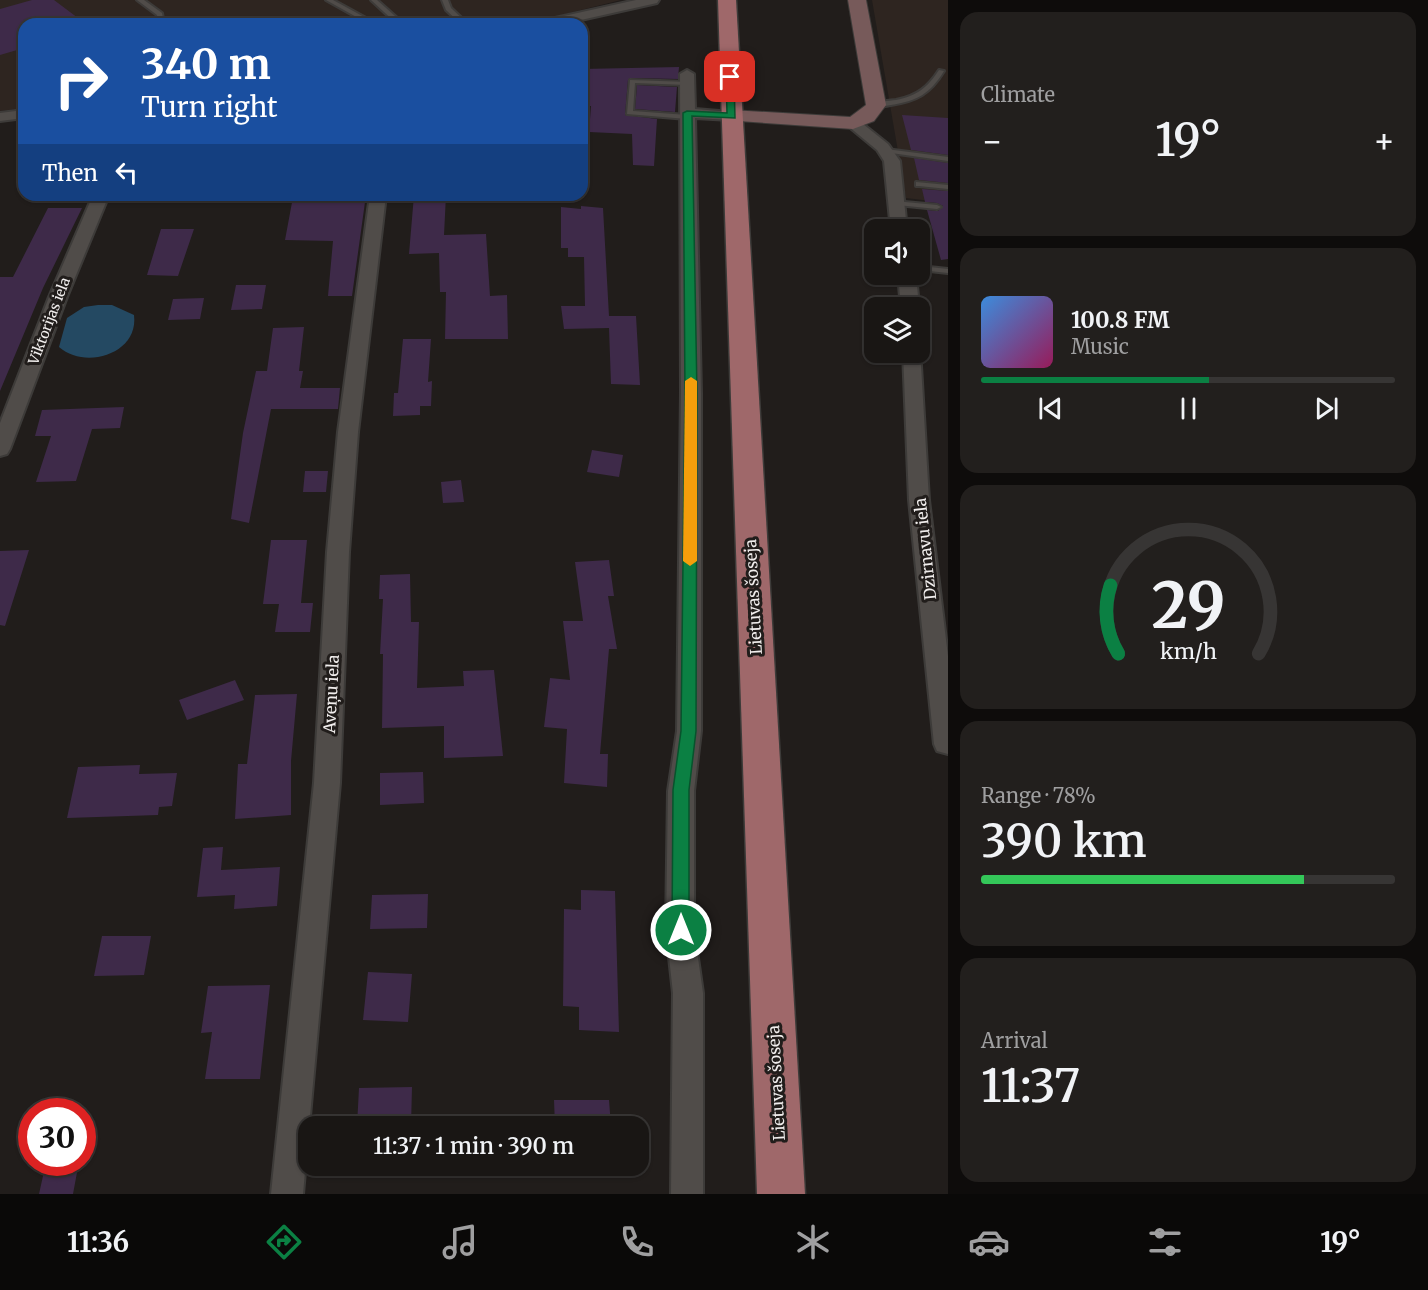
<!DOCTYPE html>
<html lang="en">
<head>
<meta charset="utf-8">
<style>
	body { margin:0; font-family:Merriweather,serif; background:#221f1d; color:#f1f3f6; height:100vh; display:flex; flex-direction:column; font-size:22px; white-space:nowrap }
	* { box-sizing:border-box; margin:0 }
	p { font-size:20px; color:#9f9fa0 }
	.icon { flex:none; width:33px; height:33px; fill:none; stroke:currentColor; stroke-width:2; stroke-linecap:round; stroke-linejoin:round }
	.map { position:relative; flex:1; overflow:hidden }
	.drawer { display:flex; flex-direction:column; gap:12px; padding:12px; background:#0e0c0b; width:480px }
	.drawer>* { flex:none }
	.hud { position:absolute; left:18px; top:18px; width:570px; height:183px; border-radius:18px; box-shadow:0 2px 4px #0004,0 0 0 2px #373534; background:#1a4fa0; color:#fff; overflow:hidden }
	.buttons { position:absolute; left:864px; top:219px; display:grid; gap:12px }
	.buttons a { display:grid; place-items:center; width:66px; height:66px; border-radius:12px; background:#191614; box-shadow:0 2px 4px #0004,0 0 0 2px #373534; font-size:30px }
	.speed { position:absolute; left:18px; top:1098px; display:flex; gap:12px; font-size:30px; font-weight:700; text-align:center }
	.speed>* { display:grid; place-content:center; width:78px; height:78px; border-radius:50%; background:#191614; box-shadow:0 2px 4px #0004,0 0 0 2px #373534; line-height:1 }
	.speed .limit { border:9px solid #d22; background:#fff; color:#111 }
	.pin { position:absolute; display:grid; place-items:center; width:51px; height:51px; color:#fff; margin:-26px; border-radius:12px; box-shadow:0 3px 9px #0006 }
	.me { position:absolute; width:66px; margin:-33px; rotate:0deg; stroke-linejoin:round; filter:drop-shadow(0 0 4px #0008) }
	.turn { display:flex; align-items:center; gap:21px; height:126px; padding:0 24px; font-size:27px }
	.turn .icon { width:78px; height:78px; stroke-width:2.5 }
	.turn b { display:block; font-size:42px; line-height:51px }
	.then { display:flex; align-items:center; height:57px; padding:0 24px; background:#0003; gap:12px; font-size:22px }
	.big { font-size:45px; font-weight:600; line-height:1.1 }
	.drawer .tile { flex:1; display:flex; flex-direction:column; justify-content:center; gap:9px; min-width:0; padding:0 21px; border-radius:18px; background:#221f1d }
	.drawer .dial { align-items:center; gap:0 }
	.dial svg { height:156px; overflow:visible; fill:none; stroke:#373534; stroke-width:7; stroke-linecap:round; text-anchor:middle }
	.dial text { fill:#f1f3f6; stroke:none }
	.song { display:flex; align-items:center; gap:18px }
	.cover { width:72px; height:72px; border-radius:9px; background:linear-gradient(135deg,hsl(210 70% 55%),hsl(330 70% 35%)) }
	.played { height:6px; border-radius:3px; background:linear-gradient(90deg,#0b8043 55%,#373534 55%) }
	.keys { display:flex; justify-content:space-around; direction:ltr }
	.heat { display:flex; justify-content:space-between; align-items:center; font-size:33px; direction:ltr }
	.charge { height:9px; border-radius:4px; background:linear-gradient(90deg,#34c759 78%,#373534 0) }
	.trip { position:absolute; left:298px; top:1116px; width:351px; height:60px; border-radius:18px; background:#191614; box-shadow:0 2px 4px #0004,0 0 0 2px #373534; font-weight:600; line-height:60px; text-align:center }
	.dock { display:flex; height:96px; justify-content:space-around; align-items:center; background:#0a0908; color:#9f9fa0 }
	.dock .icon { width:42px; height:42px }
	.dock .selected { color:#0b8043 }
	.dock b { font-size:27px; color:#f1f3f6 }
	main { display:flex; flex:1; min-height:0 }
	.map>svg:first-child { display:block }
</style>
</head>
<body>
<main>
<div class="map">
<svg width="948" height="1194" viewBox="0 0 948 1194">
	<rect width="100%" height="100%" fill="#211d1b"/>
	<path fill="#2e2520" d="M0,0H621L525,24H24V108L0,111Z
		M872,0H948V203L906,198Z"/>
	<path fill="#244962" d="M98,305H112L134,315C139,354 85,370 59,347L67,318L84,307Z"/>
	<path fill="#3e2a49" d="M32,0H54L86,24H24V48L0,55V9Z
		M679,67L678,79L630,78L628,80L625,115L657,119L654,166L633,165L632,134L589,132L591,106H582V69Z
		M637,85L677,87L675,112L635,109Z
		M902,115L948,118V155L911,150Z
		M914,158L948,163V183L919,180Z
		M922,189L948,191V259L941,260L927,210L938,211L943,206L937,203L925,202Z
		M414,195H446L444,235L486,234L490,296L507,295L508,339H445L446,292H440L439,253L409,254Z
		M293,197H331L330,202H365L352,296H328L333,241L285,240Z
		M581,206L603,208L609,316H636L640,385L611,384L609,328L564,329L561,306H585L584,257H568V248H561V207L581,209Z
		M48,208H82L43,288L0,391V277H13Z
		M161,229H194L178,276L147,275Z
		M236,285H266L262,309L231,310Z
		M204,298L200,319L168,320L173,299Z
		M304,327L299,371H303L300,388H340L338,409H271L249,523L231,519L243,433L256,371H267L273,328Z
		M403,339H431L428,382L432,381L431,406H420V415L393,416L394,393H398Z
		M124,407L120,428L92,429L76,481L36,482L51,436H35L42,410Z
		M592,450L623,455L619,477L587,472Z
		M305,471H328L326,492H303Z
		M461,480L464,502L443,503L441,482Z
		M271,540H307L301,603H313L310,632H275L279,604H263Z
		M29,550L5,626L0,625V551Z
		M609,560L614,596H608L617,649H609L600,754H608L607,787L564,783L567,729L544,727L550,678L570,680L563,621H583L575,562Z
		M410,574L411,622H419L417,688L464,686L463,671L494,670L503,756L444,758V726L382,728L383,654H380L383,599H379L380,575Z
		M235,680L244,700L187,720L179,700Z
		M297,694L291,761V815L235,819L238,764H247L255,695Z
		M140,765L139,774L177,773L172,806L159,807L158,815L67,818L78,767Z
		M423,772L424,803L380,805V773Z
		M223,847L221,870L280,867L277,906L234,909L235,895L197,897L203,848Z
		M581,890L615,891L619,1032L579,1030V1007L563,1006L564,909L581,910Z
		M428,894L427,928L370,929L372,895Z
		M102,936H151L144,975L94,976Z
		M368,972L412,974L408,1022L363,1020Z
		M270,985L260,1079H205L212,1032L201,1033L208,986Z
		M412,1087L411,1126H357L359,1088Z
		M554,1100H609L611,1126H555Z
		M45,1167H78L73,1194H39Z"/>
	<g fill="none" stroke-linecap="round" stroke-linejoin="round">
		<defs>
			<path id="lane" d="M137,0H144L162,13L164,24H158L157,15Z
				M326,0H333L377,24H369Z
				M371,0H377L404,24H397Z
				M442,0H448L451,8L468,24H461L446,10Z
				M939,70L944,71C930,94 917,101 891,105C884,106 878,108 873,105C879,101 888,101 896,100C917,96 928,87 939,70Z
				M630,80L689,82V84L687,85L635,83L633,111L687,115L690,117L687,119L627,114Z
				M886,149L948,157V161L884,152V150Z
				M916,182L948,185V189L919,186H916Z
				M894,201L937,205L941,207L937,209L897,205H894Z
				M920,266L948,269V273L920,270Z"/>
			<path id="street" d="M636,0H659L657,3L563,24H540L546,20Z
				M687,70L694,74L695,109L731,112L738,116L731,120L695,118L701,393V731L694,791V930L703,993V1194H671L673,993L666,930L668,791L677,731L681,393L680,74Z
				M24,110V118L0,121V113Z
				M853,119L858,120L888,144L900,161L907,230H891L884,161L877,150L848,126L846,123Z
				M93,195H109L67,297L10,449L7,454L0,456V423L49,297Z
				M370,195H386L358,432L349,552L340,783L303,1194H271L314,783L327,552L338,432Z
				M898,274H916L919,308H901Z
				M920,349L929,500L948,656V754L937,751L934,744L909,500L903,352H920Z"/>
			<path id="secondary" d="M848,0H866L886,105L874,121L853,129L724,120L721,116L724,112L731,110L850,117L866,105Z"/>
			<path id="primary" d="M718,0H736L805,1194H757Z"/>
		</defs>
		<use href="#lane" stroke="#3d3b39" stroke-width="4"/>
		<use href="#street" stroke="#3d3b39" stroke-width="4"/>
		<use href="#secondary" stroke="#3d3b39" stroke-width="2"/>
		<use href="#primary" stroke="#3d3b39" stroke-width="3"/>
		<use href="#lane" fill="#504c49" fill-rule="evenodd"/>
		<use href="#street" fill="#504c49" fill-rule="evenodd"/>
		<use href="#secondary" fill="#775a5a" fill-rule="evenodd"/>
		<use href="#primary" fill="#9f686a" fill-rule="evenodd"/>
	</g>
	<path fill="#0b8043" stroke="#07532c" stroke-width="1.5" d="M730,75L734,77L735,118L692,116L697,393L696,731L689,790V930L687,936L681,938L675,936L672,930L673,790L681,731L685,393L683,113L687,111L727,113L726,77Z"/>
	<path fill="#f59e0b" d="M691,377L697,381V561L690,566L683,561L685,381Z"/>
	<g text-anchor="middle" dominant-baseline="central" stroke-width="6" stroke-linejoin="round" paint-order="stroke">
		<g font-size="14" fill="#f1eeed" stroke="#211d1b">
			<text transform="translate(49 321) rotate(-69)">Viktorijas iela</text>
		</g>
		<g font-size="16" fill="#f1eeed" stroke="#211d1b">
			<text transform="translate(925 549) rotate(-96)">Dzirnavu iela</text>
			<text transform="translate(753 597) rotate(-93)">Lietuvas šoseja</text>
			<text transform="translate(331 694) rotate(-87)">Aveņu iela</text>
			<text transform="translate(776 1083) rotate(-93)">Lietuvas šoseja</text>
		</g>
	</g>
</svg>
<div class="buttons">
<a><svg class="icon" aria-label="sound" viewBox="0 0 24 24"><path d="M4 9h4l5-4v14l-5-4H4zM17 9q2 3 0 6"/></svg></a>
<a><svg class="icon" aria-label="layers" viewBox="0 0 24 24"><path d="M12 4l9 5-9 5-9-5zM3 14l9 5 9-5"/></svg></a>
</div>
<div class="speed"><div class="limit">30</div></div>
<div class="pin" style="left:730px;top:77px;background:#d93025"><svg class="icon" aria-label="arrive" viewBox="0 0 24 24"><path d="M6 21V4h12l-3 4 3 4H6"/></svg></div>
<svg class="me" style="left:681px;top:930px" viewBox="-20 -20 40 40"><circle r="17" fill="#0b8043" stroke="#fff" stroke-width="3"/><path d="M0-11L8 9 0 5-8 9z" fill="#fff"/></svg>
<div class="trip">11:37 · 1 min · 390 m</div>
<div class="hud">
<div class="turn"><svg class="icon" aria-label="right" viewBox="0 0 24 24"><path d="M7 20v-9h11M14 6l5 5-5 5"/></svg><div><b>340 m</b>Turn right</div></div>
<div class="then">Then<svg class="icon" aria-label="left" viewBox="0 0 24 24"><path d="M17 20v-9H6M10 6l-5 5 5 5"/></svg></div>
</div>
</div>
<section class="drawer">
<div class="tile"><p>Climate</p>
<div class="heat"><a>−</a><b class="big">19°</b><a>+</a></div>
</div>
<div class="tile">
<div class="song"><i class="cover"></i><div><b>100.8 FM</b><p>Music</p></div></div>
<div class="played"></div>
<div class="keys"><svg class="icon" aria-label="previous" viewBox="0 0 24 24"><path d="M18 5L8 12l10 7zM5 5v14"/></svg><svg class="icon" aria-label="pause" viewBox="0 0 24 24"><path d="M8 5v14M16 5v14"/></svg><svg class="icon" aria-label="next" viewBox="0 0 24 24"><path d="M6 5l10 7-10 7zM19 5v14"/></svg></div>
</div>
<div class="tile dial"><svg viewBox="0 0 100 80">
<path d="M14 69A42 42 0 1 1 86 69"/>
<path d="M14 69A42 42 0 0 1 10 34" stroke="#0b8043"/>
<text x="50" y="56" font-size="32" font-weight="700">29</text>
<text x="50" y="72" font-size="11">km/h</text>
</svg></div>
<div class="tile"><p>Range · 78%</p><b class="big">390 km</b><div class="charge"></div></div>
<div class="tile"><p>Arrival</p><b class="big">11:37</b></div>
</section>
</main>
<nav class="dock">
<b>11:36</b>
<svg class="icon selected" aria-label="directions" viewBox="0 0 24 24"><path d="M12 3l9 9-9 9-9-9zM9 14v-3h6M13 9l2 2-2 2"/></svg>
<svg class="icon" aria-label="music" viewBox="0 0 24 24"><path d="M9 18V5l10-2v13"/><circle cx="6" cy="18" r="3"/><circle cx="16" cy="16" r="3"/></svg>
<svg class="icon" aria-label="phone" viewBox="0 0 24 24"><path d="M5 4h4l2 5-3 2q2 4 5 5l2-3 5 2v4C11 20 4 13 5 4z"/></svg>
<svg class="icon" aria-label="climate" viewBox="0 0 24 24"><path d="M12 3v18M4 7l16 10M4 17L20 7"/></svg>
<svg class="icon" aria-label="car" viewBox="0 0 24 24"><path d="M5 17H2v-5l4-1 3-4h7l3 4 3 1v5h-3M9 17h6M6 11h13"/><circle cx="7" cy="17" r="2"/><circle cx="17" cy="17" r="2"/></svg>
<svg class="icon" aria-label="filters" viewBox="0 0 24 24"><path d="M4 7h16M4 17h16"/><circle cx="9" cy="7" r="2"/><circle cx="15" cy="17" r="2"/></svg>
<b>19°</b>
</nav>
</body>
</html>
